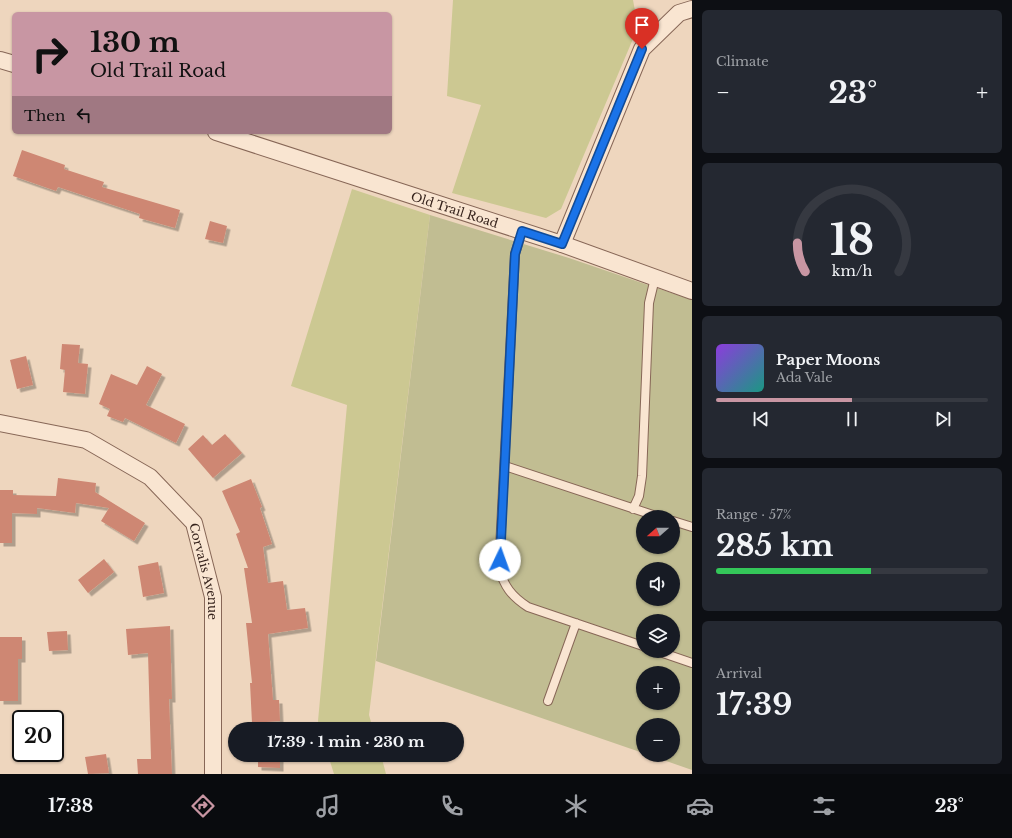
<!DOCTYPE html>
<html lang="en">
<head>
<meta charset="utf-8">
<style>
	body { margin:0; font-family:"Libre Baskerville",serif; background:#242831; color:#f1f3f6; height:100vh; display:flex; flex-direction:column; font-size:15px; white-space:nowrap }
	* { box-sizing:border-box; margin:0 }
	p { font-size:13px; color:#9ea1a6 }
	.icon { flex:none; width:22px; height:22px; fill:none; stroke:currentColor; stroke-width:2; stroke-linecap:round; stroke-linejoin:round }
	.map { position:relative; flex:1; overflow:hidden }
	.side { display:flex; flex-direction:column; gap:10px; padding:10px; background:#0d0f14; width:320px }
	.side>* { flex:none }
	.guide { position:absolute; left:12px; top:12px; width:380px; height:122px; border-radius:6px; box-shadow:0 1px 3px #0004; background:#c896a3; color:#111; overflow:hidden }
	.needle { width:26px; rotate:249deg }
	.controls { position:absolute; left:636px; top:510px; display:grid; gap:8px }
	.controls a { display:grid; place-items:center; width:44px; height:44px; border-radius:50%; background:#171b24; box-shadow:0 1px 3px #0004; font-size:20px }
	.speed { position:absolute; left:12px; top:710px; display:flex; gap:8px; font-size:20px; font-weight:700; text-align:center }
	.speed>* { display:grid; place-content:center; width:52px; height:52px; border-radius:50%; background:#171b24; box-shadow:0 1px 3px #0004; line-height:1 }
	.speed .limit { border:2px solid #111; border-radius:6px; background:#fff; color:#111 }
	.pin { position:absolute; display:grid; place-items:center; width:34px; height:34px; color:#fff; margin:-41px -17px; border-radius:50% 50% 50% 0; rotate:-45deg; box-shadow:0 0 4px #0007 }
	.pin .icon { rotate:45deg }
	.me { position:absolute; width:44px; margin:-22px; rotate:3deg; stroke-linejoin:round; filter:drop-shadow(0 0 3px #0008) }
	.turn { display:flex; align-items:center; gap:14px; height:84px; padding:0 12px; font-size:18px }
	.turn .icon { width:52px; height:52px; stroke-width:2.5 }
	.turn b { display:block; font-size:28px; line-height:34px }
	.then { display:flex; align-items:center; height:38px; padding:0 12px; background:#0003; gap:8px; font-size:15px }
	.big { font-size:30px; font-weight:700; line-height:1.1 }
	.side .widget { flex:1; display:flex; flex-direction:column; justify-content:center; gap:6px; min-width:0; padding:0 14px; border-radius:6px; background:#242831 }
	.side .dial { align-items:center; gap:0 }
	.dial svg { height:104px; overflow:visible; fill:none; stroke:#363941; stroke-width:7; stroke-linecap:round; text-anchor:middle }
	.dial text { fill:#f1f3f6; stroke:none }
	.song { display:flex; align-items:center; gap:12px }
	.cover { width:48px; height:48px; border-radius:6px; background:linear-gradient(135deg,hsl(270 70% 55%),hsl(170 70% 35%)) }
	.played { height:4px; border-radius:2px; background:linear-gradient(90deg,#c896a3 50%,#363941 50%) }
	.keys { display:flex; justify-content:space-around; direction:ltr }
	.heat { display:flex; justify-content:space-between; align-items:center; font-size:22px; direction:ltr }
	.charge { height:6px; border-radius:3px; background:linear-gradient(90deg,#34c759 57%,#363941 0) }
	.trip { position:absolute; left:228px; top:722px; width:236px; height:40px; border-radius:20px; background:#171b24; box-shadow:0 1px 3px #0004; font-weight:700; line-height:40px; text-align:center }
	.tab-bar { display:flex; height:64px; justify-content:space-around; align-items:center; background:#090b0e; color:#9ea1a6 }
	.tab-bar .icon { width:28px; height:28px }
	.tab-bar .current { color:#c896a3 }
	.tab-bar b { font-size:18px; color:#f1f3f6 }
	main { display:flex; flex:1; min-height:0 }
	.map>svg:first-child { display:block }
</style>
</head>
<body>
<main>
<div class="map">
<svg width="692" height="774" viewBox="0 0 692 774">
	<defs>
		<filter id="shadow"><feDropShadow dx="3.5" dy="3.5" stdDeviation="0" flood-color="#0004"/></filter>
	</defs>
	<rect width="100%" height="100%" fill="#eed6be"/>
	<path fill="#ccc892" d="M453,0H633L638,27L561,209L546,218L452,193L481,105L447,96Z
		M352,189L430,215L369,715L373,729H320L318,721L347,405L291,386Z
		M328,755H381L386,774H334Z"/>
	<path fill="#c1bd92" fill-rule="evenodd" d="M430,215L569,258L692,300V770L649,755H673V725H643V753L376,661ZM643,517H673V547H643ZM643,569H673V599H643ZM643,621H673V651H643ZM643,673H673V703H643Z"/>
	<path fill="#ce8773" filter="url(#shadow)" d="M22,150L65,165L64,169L104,182L102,187L180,210L175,228L139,218L140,214L58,187L56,191L13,176Z
		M210,221L227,226L223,243L205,239Z
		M62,344L80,345L78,363L88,364L85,394L63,392L65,370L60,369Z
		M26,356L33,385L17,389L10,360Z
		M147,366L162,374L146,405L185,424L176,443L125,418L123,422L107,416L110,409L99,404L111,374L137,385Z
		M225,434L242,453L213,478L188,449L203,435L212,445Z
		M58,478L96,483L95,492L145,523L134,541L101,521L109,508L76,503L75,513L37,508V514L12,513V543H0V490H13V495L56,496Z
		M251,479L262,507L260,508L272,544L263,547L268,583L283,581L287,610L305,608L308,628L268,634L273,700H279L280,721L252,723L250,683H252L246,623H252L244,568H248L236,534L240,532L222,491Z
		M104,559L114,572L88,593L78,580Z
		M158,562L164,593L143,597L138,566Z
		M170,626L172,699H169L172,774H138L137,759H151L148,653L128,655L126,629Z
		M67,631L68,650L49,651L47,632Z
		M0,637H22V659H18V701H0Z
		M106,754L109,773L88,774L85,757Z
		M258,755H280V768L258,767Z"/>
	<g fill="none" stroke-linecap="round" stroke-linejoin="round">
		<defs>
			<path id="lane" d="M522,231L515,254L499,568C504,586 511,596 528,607L643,646
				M505,466L659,517
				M633,509L639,496L642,476L649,303L655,278
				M673,521L692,527
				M657,651L692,663
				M548,701L576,623"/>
			<g id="street">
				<path d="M0,60L14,64"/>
				<path id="s1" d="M216,132L562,244L692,291"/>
				<path d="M562,244L642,49L679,13L692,9"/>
				<path id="s2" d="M0,423L86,440L150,477L194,523L213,597V774"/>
			</g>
		</defs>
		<use href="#lane" stroke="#876757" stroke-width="10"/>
		<use href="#street" stroke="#876757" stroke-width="18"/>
		<use href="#lane" stroke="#f9e5d1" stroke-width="8"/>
		<use href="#street" stroke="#f9e5d1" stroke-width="16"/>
	</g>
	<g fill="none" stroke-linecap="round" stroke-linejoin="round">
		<defs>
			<path id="route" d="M500,560L515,254L522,231L562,244L642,49"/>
		</defs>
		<use href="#route" stroke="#114b97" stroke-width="10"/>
		<use href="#route" stroke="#1a73e8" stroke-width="7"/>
	</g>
	<g text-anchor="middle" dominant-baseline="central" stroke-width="4" stroke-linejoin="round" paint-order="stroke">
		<g font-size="12" fill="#36231c" stroke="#f6e2ce">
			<text stroke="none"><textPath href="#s1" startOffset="251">Old Trail Road</textPath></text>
			<text stroke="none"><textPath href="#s2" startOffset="275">Corvalis Avenue</textPath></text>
		</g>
	</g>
</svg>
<div class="controls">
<a><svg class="needle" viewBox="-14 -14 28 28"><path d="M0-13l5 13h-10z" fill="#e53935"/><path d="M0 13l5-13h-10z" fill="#9ea1a6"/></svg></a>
<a><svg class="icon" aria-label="sound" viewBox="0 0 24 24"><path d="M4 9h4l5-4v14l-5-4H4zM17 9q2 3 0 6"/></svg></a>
<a><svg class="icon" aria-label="layers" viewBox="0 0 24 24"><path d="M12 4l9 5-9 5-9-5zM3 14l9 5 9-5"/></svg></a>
<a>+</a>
<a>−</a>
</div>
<div class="speed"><div class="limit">20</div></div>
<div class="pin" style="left:642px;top:49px;background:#d93025"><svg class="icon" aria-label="arrive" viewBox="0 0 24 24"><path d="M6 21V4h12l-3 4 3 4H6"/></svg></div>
<svg class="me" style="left:500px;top:560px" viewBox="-20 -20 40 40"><circle r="19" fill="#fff"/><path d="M0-13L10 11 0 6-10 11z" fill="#1a73e8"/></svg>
<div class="trip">17:39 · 1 min · 230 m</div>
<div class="guide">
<div class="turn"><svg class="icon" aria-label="right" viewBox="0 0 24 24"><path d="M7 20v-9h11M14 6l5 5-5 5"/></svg><div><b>130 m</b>Old Trail Road</div></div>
<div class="then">Then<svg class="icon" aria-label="left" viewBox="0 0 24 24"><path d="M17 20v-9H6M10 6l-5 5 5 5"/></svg></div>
</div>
</div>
<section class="side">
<div class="widget"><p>Climate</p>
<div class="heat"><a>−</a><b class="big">23°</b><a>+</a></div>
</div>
<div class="widget dial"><svg viewBox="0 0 100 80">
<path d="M14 69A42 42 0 1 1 86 69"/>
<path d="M14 69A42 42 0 0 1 8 47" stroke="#c896a3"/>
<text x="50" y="56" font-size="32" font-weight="700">18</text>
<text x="50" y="72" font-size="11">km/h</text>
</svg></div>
<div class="widget">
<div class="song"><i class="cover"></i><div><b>Paper Moons</b><p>Ada Vale</p></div></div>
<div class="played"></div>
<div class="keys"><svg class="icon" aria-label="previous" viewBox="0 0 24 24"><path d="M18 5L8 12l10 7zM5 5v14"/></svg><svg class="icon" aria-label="pause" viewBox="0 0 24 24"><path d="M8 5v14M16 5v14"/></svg><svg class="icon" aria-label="next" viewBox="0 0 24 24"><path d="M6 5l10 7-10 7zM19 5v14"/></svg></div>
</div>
<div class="widget"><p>Range · 57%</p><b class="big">285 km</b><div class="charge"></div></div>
<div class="widget"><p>Arrival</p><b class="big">17:39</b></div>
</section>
</main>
<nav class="tab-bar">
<b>17:38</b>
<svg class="icon current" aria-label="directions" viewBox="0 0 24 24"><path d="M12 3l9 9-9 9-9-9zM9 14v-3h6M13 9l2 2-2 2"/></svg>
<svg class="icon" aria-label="music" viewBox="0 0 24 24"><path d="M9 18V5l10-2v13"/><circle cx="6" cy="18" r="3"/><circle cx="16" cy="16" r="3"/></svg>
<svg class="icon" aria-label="phone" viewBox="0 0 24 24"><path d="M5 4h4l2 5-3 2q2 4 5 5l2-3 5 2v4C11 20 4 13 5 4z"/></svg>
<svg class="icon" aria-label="climate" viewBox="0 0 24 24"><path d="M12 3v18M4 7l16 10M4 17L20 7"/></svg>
<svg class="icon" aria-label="car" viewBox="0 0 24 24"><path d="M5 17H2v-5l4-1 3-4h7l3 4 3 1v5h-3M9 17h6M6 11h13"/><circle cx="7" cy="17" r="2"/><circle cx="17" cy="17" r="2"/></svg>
<svg class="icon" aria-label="filters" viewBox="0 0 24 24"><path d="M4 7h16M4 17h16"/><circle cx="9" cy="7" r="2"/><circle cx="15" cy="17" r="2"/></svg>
<b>23°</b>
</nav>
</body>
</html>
